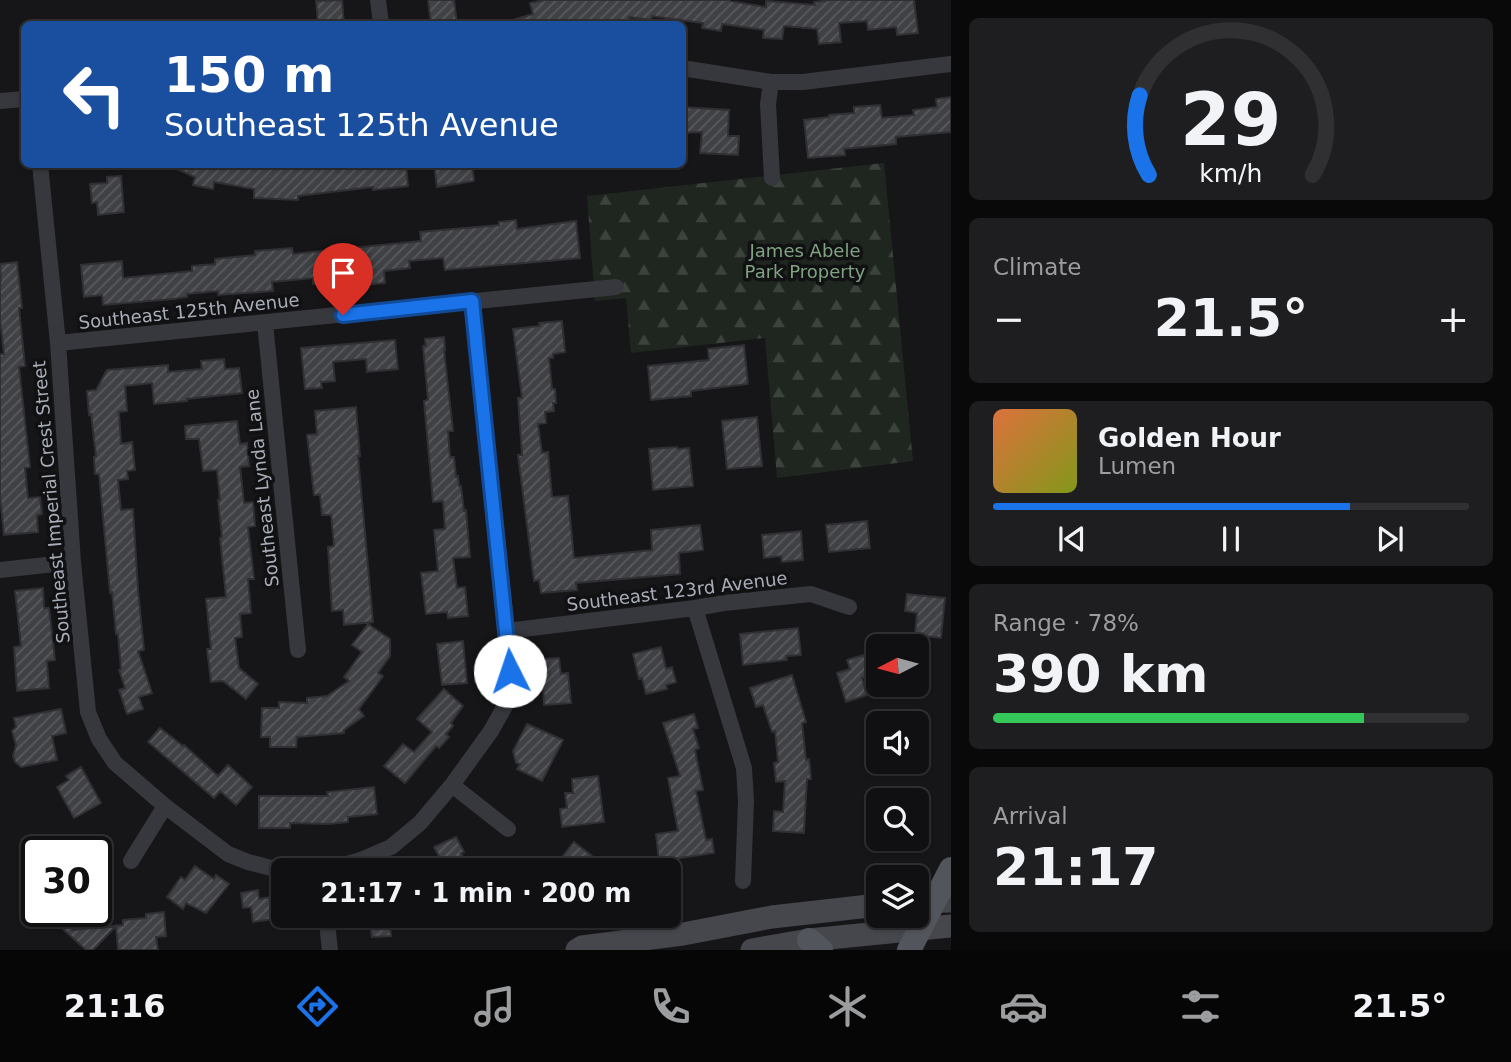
<!DOCTYPE html>
<html lang="en">
<head>
<meta charset="utf-8">
<style>
	body { margin:0; font-family:"DejaVu Sans",sans-serif; background:#1e1e20; color:#f1f3f6; height:100vh; display:flex; flex-direction:column; font-size:26px; white-space:nowrap }
	* { box-sizing:border-box; margin:0 }
	p { font-size:23px; color:#9c9d9f }
	.icon { flex:none; width:38px; height:38px; fill:none; stroke:currentColor; stroke-width:2; stroke-linecap:round; stroke-linejoin:round }
	.map { position:relative; flex:1; overflow:hidden }
	.side { display:flex; flex-direction:column; gap:18px; padding:18px; background:#09090a; width:560px }
	.side>* { flex:none }
	.top-card { position:absolute; left:21px; top:21px; width:665px; height:147px; border-radius:10px; box-shadow:0 2px 5px #0004,0 0 0 2px #303032; background:#1a4fa0; color:#fff; overflow:hidden }
	.needle { width:46px; rotate:264deg }
	.tools { position:absolute; left:866px; top:634px; display:grid; gap:14px }
	.tools a { display:grid; place-items:center; width:63px; height:63px; border-radius:10px; background:#101012; box-shadow:0 2px 5px #0004,0 0 0 2px #303032; font-size:35px }
	.speed { position:absolute; left:21px; top:836px; display:flex; gap:14px; font-size:35px; font-weight:700; text-align:center }
	.speed>* { display:grid; place-content:center; width:91px; height:91px; border-radius:50%; background:#101012; box-shadow:0 2px 5px #0004,0 0 0 2px #303032; line-height:1 }
	.speed .limit { border:4px solid #111; border-radius:10px; background:#fff; color:#111 }
	.pin { position:absolute; display:grid; place-items:center; width:60px; height:60px; color:#fff; margin:-72px -30px; border-radius:50% 50% 50% 0; rotate:-45deg; box-shadow:0 0 7px #0007 }
	.pin .icon { rotate:45deg }
	.me { position:absolute; width:77px; margin:-38px; rotate:356deg; stroke-linejoin:round; filter:drop-shadow(0 0 5px #0008) }
	.turn { display:flex; align-items:center; gap:24px; height:147px; padding:0 28px; font-size:32px }
	.turn .icon { width:91px; height:91px; stroke-width:2.5 }
	.turn b { display:block; font-size:49px; line-height:60px }
	.big { font-size:52px; font-weight:600; line-height:1.1 }
	.side .card { flex:1; display:flex; flex-direction:column; justify-content:center; gap:10px; min-width:0; padding:0 24px; border-radius:10px; background:#1e1e20 }
	.side .dial { align-items:center; gap:0 }
	.dial svg { height:182px; overflow:visible; fill:none; stroke:#303032; stroke-width:7; stroke-linecap:round; text-anchor:middle }
	.dial text { fill:#f1f3f6; stroke:none }
	.song { display:flex; align-items:center; gap:21px }
	.cover { width:84px; height:84px; border-radius:10px; background:linear-gradient(135deg,hsl(20 70% 55%),hsl(70 70% 35%)) }
	.played { height:7px; border-radius:4px; background:linear-gradient(90deg,#1a73e8 75%,#303032 75%) }
	.keys { display:flex; justify-content:space-around; direction:ltr }
	.heat { display:flex; justify-content:space-between; align-items:center; font-size:38px; direction:ltr }
	.charge { height:10px; border-radius:5px; background:linear-gradient(90deg,#34c759 78%,#303032 0) }
	.trip { position:absolute; left:271px; top:858px; width:410px; height:70px; border-radius:10px; background:#101012; box-shadow:0 2px 5px #0004,0 0 0 2px #303032; font-weight:600; line-height:70px; text-align:center }
	.menu { display:flex; height:112px; justify-content:space-around; align-items:center; background:#060607; color:#9c9d9f }
	.menu .icon { width:49px; height:49px }
	.menu .selected { color:#1a73e8 }
	.menu b { font-size:32px; color:#f1f3f6 }
	main { display:flex; flex:1; min-height:0 }
	.map>svg:first-child { display:block }
</style>
</head>
<body>
<main>
<div class="map">
<svg width="951" height="950" viewBox="0 0 951 950">
	<defs>
		<pattern id="forest-firs" width="22" height="20" patternUnits="userSpaceOnUse" patternTransform="scale(1.75)"><rect width="22" height="20" fill="#1e261f"/><path d="M5 1l3.5 6h-7zM16 11l3.5 6h-7z" fill="#3c433d"/></pattern>
		<pattern id="building-hatch" width="6" height="6" patternUnits="userSpaceOnUse" patternTransform="scale(1.75)"><rect width="6" height="6" fill="#404145"/><path d="M-1 1l2-2M0 6l6-6M5 7l2-2" fill="none" stroke="#595a5e"/></pattern>
	</defs>
	<rect width="100%" height="100%" fill="#161618"/>
	<path fill="url(#forest-firs)" d="M884,163L913,461L777,478L765,338L631,353L626,298L595,301L587,196Z"/>
	<path fill="url(#building-hatch)" stroke="#303034" stroke-width="2" d="M342,0L344,24H318L316,1Z
		M428,0H454L457,24H431Z
		M545,0H730V1L766,7V1L815,5L814,2L831,0H914L918,33L897,35L896,27L868,30L867,21L839,23L841,42L819,44L817,29L784,26L782,39L763,38L764,30L722,24L721,31L702,28L703,23L652,16L651,20L629,17L630,24H613V22L580,24H509V21L533,14L530,3Z
		M951,97V132L896,137V144L844,149L845,155L808,158L804,120L829,117V115L854,113V107L880,105L882,118L914,115L913,110L937,107L936,99Z
		M682,107L729,110L728,136H739L738,155L700,153L702,132L682,133Z
		M165,164H229L280,168L281,164H327V166L344,164H406L408,186L373,190V187L298,196V200L254,198V189L214,182L213,189L193,185L195,177Z
		M434,164H472L474,181L437,187Z
		M121,176L124,212L98,215L97,202L92,203L90,184L107,183V177Z
		M516,220L517,229L576,221L580,258L445,270L443,258L409,261L410,268L384,271L385,283L363,285V279L313,284V278L272,282L273,291L218,295V291L187,294V297L173,299L103,305L102,295L84,297L81,265L122,261L123,278L192,271V266L215,264V259L255,255V251L292,248L293,254L421,241L420,232L499,225V222Z
		M17,262L22,308H19L25,366L19,367L30,467L25,468L28,498L40,497L42,514L37,515L38,532L4,535L0,495V354H4L0,319V281H1L0,264Z
		M562,321L565,352L553,354V358H549L552,389H555L556,403H553L554,411L545,412L546,423L538,424L542,453L548,452L552,497L568,496L574,558L652,550L651,530L700,525L703,550L679,553L680,574L576,583L577,590L541,593L539,580L534,581L518,455H522L518,398H522L513,329L540,326L539,323Z
		M444,337L445,350H444L453,431H448L450,457H454L456,477L458,476L459,486H461L464,511L466,510L470,557L453,558L457,588L465,587L468,616L448,618L447,612L426,614L421,573L438,571L434,530L445,529L443,501L433,502L424,401L428,400L423,346H426L425,339Z
		M395,340L398,369L367,372L366,359L333,362L335,381L321,382L322,388L305,389L301,348Z
		M744,345L748,384L691,391V396L651,400L648,366L709,360L708,349Z
		M224,359L225,369L239,368L242,393L187,399V401L154,404L152,383L125,386L127,411L119,412L121,444L132,442L135,470L127,471L128,479L118,480L121,510L133,509L138,590L144,650L138,651L152,693L139,697L143,709L127,714L119,690L125,688L119,670L121,669L118,635L116,634L112,592L110,593L99,474H95L94,457L96,456L91,414L89,415L87,391L96,390L107,370L168,365V372L202,369L201,361Z
		M356,407L360,456H358L373,622L344,625L343,610L332,611L328,547L334,546L331,515H322L320,495H314L307,435L317,434L315,411Z
		M757,417L762,466L727,469L722,421Z
		M237,421L240,444L247,443L249,466L240,467L244,503L253,502L255,526L248,527L254,579H248L251,613L240,614L242,637L235,638L239,668L258,684L246,699L223,681L211,682L207,649H211L206,599L226,597L220,538L222,537L218,500H220L217,470L203,471L199,439H186L185,426Z
		M677,447L678,449L689,448L693,486L653,490L649,449Z
		M867,521L870,548L829,552L826,525Z
		M801,531L803,560L782,562L781,556L764,558L762,535Z
		M43,588L44,608H49L55,660L47,661L49,688L17,691L14,647L21,646L15,591Z
		M907,594L945,598L941,638L915,635L917,613L905,611Z
		M368,624L390,639V656L378,673L383,676L359,709L364,716L344,730V733L297,737L296,747H270V737H261L262,708H279V702L307,703V698L327,696L349,681L344,677L362,652L352,645Z
		M798,628L801,655L786,656L787,660L743,665L740,634Z
		M463,641L467,683L442,685L437,644Z
		M661,647L666,669L672,667L676,682L666,685L667,689L646,694L642,678L639,679L633,654Z
		M878,654V674L862,678L867,695L846,702L837,673L850,669L847,660L864,655L867,663Z
		M559,658L561,674L568,673L571,703L544,705L542,659Z
		M792,675L806,722L802,723L806,760L809,759L811,779H807L804,833L773,831L774,811L783,812L785,781L776,782L774,763L778,762L775,731L772,732L763,705L756,707L750,688Z
		M444,689L463,706L451,723L453,726L446,734L449,737L439,748L436,746L405,783L384,766L403,744L414,752L432,732L417,719Z
		M61,709L66,733L52,736L57,760L21,767L15,762L13,756L16,745L12,731L16,727L14,718Z
		M694,714L698,728L693,729L699,748L695,750L703,790L696,791L706,840L712,839L714,853L659,861L656,834L678,831L668,778L680,776L663,723Z
		M527,724L563,740L542,781L517,769L520,764L516,763L513,751Z
		M160,728L183,746L184,745L218,776L228,765L252,787L236,805L220,791L214,798L148,742Z
		M81,767L101,803L74,818L57,787L69,780L66,776Z
		M598,776L604,822L562,827L560,809L567,808L565,793H573L572,779Z
		M374,787L377,814L348,817V822L328,824L290,823V828H259V796H328L327,792Z
		M34,835L69,837L68,852H33Z
		M456,837L464,852L461,853L469,870H420L441,860L434,847Z
		M574,842L610,870H552Z
		M195,866L214,879L216,875L229,884L206,913L186,903L183,909L167,897L181,877L185,880Z
		M258,890L259,899L278,896L281,918L253,922L251,907L243,908L241,893Z
		M61,912H93L73,930L123,925V920L146,918V914L164,912L166,936L156,937L158,950H118L116,926L93,950H86L53,920Z
		M369,915H389L391,936L372,937Z"/>
	<g fill="none" stroke-linecap="round" stroke-linejoin="round">
		<path stroke="#37383d" stroke-width="16" d="M378,0L381,24
			M682,68L771,82H803L951,64
			M771,82L768,104L772,178
			M0,101L24,99
			M40,164L58,343L73,562L88,712L99,739L115,763L165,806L228,854L248,862L275,869L303,870
			M265,323L298,650
			M58,343L616,287
			M0,570L73,562
			M695,608L744,768L746,801L743,881
			M507,631L695,608L724,603L811,594L849,607
			M452,785L508,829
			M131,861L165,806
			M324,870L358,861L391,847L420,823L452,785L491,731L505,706L510,672L507,631L472,301
			M326,915L330,950"/>
		<path stroke="#45474d" stroke-width="23" d="M917,902L951,901
			M577,950L582,947L683,934L772,917L878,905
			M752,950L809,940L951,926"/>
		<path stroke="#53555c" stroke-width="24" d="M809,940L821,950
			M909,950L951,869"/>
	</g>
	<g fill="none" stroke-linecap="round" stroke-linejoin="round">
		<defs>
			<path id="route" d="M343,315L472,301L510,671"/>
		</defs>
		<use href="#route" stroke="#114b97" stroke-width="18"/>
		<use href="#route" stroke="#1a73e8" stroke-width="12"/>
	</g>
	<g text-anchor="middle" dominant-baseline="central" stroke-width="7" stroke-linejoin="round" paint-order="stroke">
		<g font-size="18" fill="#7fa381" stroke="#111113">
			<text x="805" y="250">James Abele<tspan x="805" dy="21">Park Property</tspan></text>
		</g>
		<g font-size="18" fill="#a8adb8" stroke="#111113">
			<text transform="translate(189 311) rotate(-6)">Southeast 125th Avenue</text>
			<text transform="translate(262 488) rotate(-96)">Southeast Lynda Lane</text>
			<text transform="translate(51 502) rotate(-95)">Southeast Imperial Crest Street</text>
			<text transform="translate(677 591) rotate(-7)">Southeast 123rd Avenue</text>
		</g>
	</g>
</svg>
<div class="tools">
<a><svg class="needle" viewBox="-14 -14 28 28"><path d="M0-13l5 13h-10z" fill="#e53935"/><path d="M0 13l5-13h-10z" fill="#9c9d9f"/></svg></a>
<a><svg class="icon" aria-label="sound" viewBox="0 0 24 24"><path d="M4 9h4l5-4v14l-5-4H4zM17 9q2 3 0 6"/></svg></a>
<a><svg class="icon" aria-label="search" viewBox="0 0 24 24"><circle cx="10" cy="10" r="6"/><path d="M15 15l6 6"/></svg></a>
<a><svg class="icon" aria-label="layers" viewBox="0 0 24 24"><path d="M12 4l9 5-9 5-9-5zM3 14l9 5 9-5"/></svg></a>
</div>
<div class="speed"><div class="limit">30</div></div>
<div class="pin" style="left:343px;top:315px;background:#d93025"><svg class="icon" aria-label="arrive" viewBox="0 0 24 24"><path d="M6 21V4h12l-3 4 3 4H6"/></svg></div>
<svg class="me" style="left:510px;top:671px" viewBox="-20 -20 40 40"><circle r="19" fill="#fff"/><path d="M0-13L10 11 0 6-10 11z" fill="#1a73e8"/></svg>
<div class="trip">21:17 · 1 min · 200 m</div>
<div class="top-card">
<div class="turn"><svg class="icon" aria-label="left" viewBox="0 0 24 24"><path d="M17 20v-9H6M10 6l-5 5 5 5"/></svg><div><b>150 m</b>Southeast 125th Avenue</div></div>
</div>
</div>
<section class="side">
<div class="card dial"><svg viewBox="0 0 100 80">
<path d="M14 69A42 42 0 1 1 86 69"/>
<path d="M14 69A42 42 0 0 1 10 34" stroke="#1a73e8"/>
<text x="50" y="56" font-size="32" font-weight="700">29</text>
<text x="50" y="72" font-size="11">km/h</text>
</svg></div>
<div class="card"><p>Climate</p>
<div class="heat"><a>−</a><b class="big">21.5°</b><a>+</a></div>
</div>
<div class="card">
<div class="song"><i class="cover"></i><div><b>Golden Hour</b><p>Lumen</p></div></div>
<div class="played"></div>
<div class="keys"><svg class="icon" aria-label="previous" viewBox="0 0 24 24"><path d="M18 5L8 12l10 7zM5 5v14"/></svg><svg class="icon" aria-label="pause" viewBox="0 0 24 24"><path d="M8 5v14M16 5v14"/></svg><svg class="icon" aria-label="next" viewBox="0 0 24 24"><path d="M6 5l10 7-10 7zM19 5v14"/></svg></div>
</div>
<div class="card"><p>Range · 78%</p><b class="big">390 km</b><div class="charge"></div></div>
<div class="card"><p>Arrival</p><b class="big">21:17</b></div>
</section>
</main>
<nav class="menu">
<b>21:16</b>
<svg class="icon selected" aria-label="directions" viewBox="0 0 24 24"><path d="M12 3l9 9-9 9-9-9zM9 14v-3h6M13 9l2 2-2 2"/></svg>
<svg class="icon" aria-label="music" viewBox="0 0 24 24"><path d="M9 18V5l10-2v13"/><circle cx="6" cy="18" r="3"/><circle cx="16" cy="16" r="3"/></svg>
<svg class="icon" aria-label="phone" viewBox="0 0 24 24"><path d="M5 4h4l2 5-3 2q2 4 5 5l2-3 5 2v4C11 20 4 13 5 4z"/></svg>
<svg class="icon" aria-label="climate" viewBox="0 0 24 24"><path d="M12 3v18M4 7l16 10M4 17L20 7"/></svg>
<svg class="icon" aria-label="car" viewBox="0 0 24 24"><path d="M5 17H2v-5l4-1 3-4h7l3 4 3 1v5h-3M9 17h6M6 11h13"/><circle cx="7" cy="17" r="2"/><circle cx="17" cy="17" r="2"/></svg>
<svg class="icon" aria-label="filters" viewBox="0 0 24 24"><path d="M4 7h16M4 17h16"/><circle cx="9" cy="7" r="2"/><circle cx="15" cy="17" r="2"/></svg>
<b>21.5°</b>
</nav>
</body>
</html>
